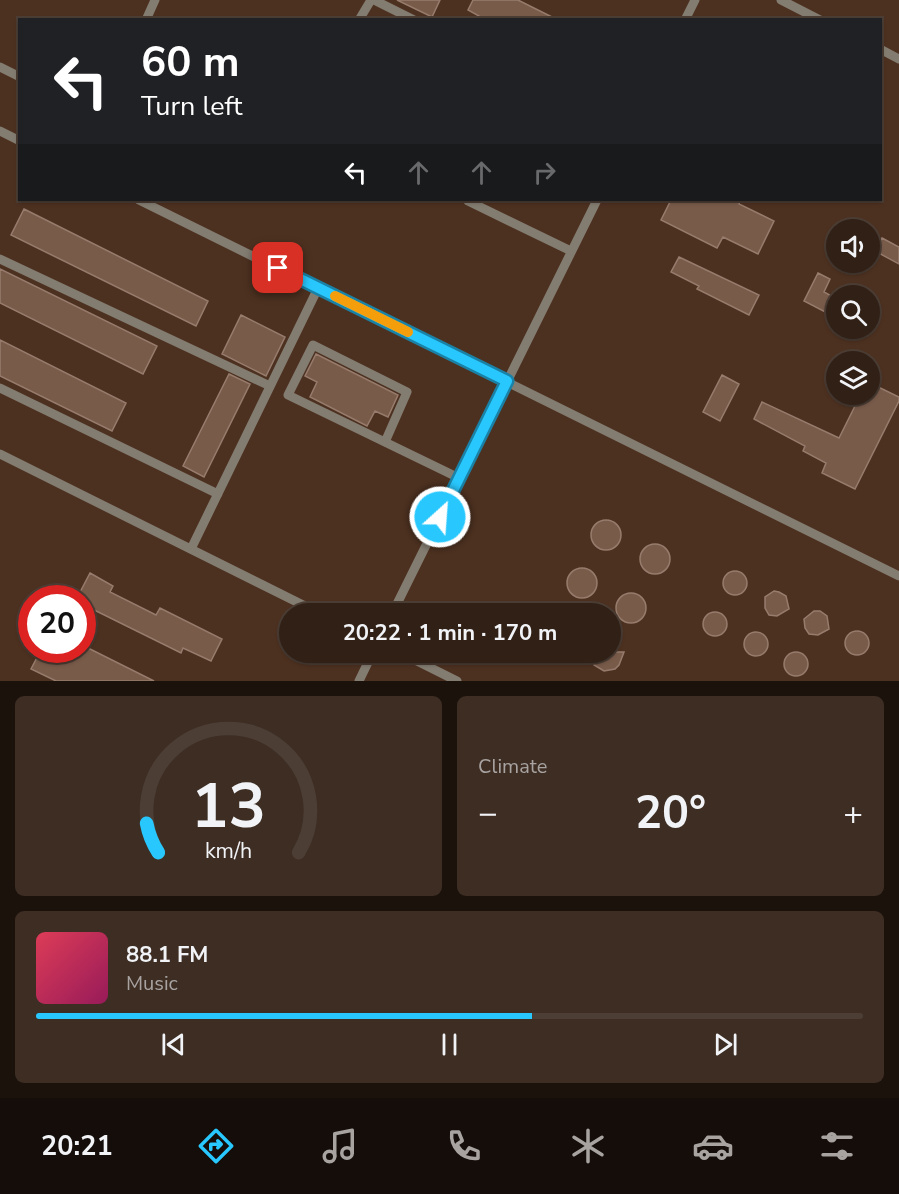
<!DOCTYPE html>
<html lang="en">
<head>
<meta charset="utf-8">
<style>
	body { margin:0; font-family:"Nunito Sans",sans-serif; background:#3d2d23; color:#f1f3f6; height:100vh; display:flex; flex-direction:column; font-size:22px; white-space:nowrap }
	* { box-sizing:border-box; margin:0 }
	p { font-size:20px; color:#a8a3a1 }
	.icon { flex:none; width:33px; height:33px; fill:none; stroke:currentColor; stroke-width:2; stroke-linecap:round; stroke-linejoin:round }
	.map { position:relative; height:681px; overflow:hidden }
	.drawer { display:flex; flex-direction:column; gap:15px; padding:15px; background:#1b120c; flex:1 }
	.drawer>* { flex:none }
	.guide { position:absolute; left:18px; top:18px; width:864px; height:183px; border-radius:0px; box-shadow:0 2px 4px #0004,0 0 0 2px #4c3e35; background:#202124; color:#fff; overflow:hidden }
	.tools { position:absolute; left:826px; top:219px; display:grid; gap:12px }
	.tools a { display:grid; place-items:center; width:54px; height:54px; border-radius:50%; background:#312016; box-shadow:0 2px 4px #0004,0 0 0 2px #4c3e35; font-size:30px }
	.speed { position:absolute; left:18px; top:585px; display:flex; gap:12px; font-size:30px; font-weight:700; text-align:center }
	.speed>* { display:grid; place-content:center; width:78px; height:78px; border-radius:50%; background:#312016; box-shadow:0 2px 4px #0004,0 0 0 2px #4c3e35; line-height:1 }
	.speed .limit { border:9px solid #d22; background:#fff; color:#111 }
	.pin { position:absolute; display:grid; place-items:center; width:51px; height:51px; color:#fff; margin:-26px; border-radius:12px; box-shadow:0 3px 9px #0006 }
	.me { position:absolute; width:66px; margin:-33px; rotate:26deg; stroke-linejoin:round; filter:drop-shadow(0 0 4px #0008) }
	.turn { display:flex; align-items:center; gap:21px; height:126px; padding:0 24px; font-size:27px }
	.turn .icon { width:78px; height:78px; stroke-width:2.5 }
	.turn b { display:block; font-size:42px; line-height:51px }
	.lanes { display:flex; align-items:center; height:57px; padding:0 24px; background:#0003; justify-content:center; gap:30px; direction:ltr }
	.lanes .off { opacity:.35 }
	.big { font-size:45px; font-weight:700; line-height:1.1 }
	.drawer .card { flex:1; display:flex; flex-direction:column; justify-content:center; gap:9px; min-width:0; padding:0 21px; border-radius:9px; background:#3d2d23 }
	.drawer .dial { align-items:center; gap:0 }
	.dial svg { height:156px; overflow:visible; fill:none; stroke:#4c3e35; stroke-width:7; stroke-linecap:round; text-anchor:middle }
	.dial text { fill:#f1f3f6; stroke:none }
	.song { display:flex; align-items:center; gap:18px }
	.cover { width:72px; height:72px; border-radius:9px; background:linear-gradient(135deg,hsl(350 70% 55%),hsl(330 70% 35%)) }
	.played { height:6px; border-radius:3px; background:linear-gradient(90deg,#28c8ff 60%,#4c3e35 60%) }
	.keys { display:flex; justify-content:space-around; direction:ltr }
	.heat { display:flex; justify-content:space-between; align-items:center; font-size:33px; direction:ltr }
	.drawer .tiles { flex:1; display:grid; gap:15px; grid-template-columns:1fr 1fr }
	.card:last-child { grid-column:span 2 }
	.trip { position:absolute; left:279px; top:603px; width:342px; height:60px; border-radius:30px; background:#312016; box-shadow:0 2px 4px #0004,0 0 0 2px #4c3e35; font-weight:700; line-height:60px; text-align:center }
	.tabs { display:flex; height:96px; justify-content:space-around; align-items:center; background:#140d09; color:#a8a3a1 }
	.tabs .icon { width:42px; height:42px }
	.tabs .active { color:#28c8ff }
	.tabs b { font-size:27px; color:#f1f3f6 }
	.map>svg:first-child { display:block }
</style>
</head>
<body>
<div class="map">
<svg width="899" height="681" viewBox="0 0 899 681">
	<rect width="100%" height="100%" fill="#412b1d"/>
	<path fill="#4d3120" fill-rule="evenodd" d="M0,0H899V681H0ZM20,20H880V200H20ZM837,230H870V262H837ZM837,296H870V328H837ZM837,362H870V394H837ZM32,598H82V650H32ZM290,614H610V652H290Z"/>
	<path fill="#795b4a" stroke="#977c6d" stroke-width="1.5" d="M397,0H440L432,17Z
		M473,0H518L558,20H486L468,10Z
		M671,200H741L739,204L774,221L758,254L723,237L717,248L661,220Z
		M24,209L208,301L196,326L11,235Z
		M882,238L899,247V264L875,251Z
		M679,257L759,295L749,315L697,289L699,286L671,272Z
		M0,269L157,346L143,374L0,303Z
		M818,273L830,279L824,292L837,299L831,315L804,301Z
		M241,315L285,337L266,376L222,354Z
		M0,340L126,403L112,431L0,376Z
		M316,354L398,395L388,417L375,411L367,426L310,397L317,382L305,376Z
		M229,374L250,384L204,477L183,466Z
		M722,375L739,384L720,421L703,412Z
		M870,383L899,397V401L855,489L822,473L826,463L803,451L805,446L754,419L762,402L839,438L861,394H870Z
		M591 535a15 15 0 1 1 30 0a15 15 0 1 1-30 0Z
		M640 559a15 15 0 1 1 30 0a15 15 0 1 1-30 0Z
		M567 583a15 15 0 1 1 30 0a15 15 0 1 1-30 0Z
		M723 583a12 12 0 1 1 24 0a12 12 0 1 1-24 0Z
		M90,573L113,586L110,592L156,615L160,608L222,639L211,661L183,648L181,653L82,604V598H77Z
		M774,591L779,592L786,596L789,609L777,616L769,615L765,608V597Z
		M616 608a15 15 0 1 1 30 0a15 15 0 1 1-30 0Z
		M814,611H820L827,616L829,629L818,635L809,634L805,628L804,619Z
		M703 624a12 12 0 1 1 24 0a12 12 0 1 1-24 0Z
		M845 643a12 12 0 1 1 24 0a12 12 0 1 1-24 0Z
		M744 644a12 12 0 1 1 24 0a12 12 0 1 1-24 0Z
		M82,645L154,681H56L31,669L41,650H82Z
		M784 664a12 12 0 1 1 24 0a12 12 0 1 1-24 0Z
		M589,652H624L619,665L615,669L604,671L594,665Z"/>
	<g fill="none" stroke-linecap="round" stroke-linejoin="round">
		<path stroke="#837c71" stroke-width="9" d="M374,0L414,20
			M781,0L820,20
			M146,20L155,0
			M359,20L371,0
			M685,20L695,0
			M880,49L899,59
			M0,67L20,77
			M0,131L20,141
			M139,200L899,576
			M469,200L468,201L571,251
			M0,259L270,386
			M0,388L218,494
			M385,442L407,392L313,345L288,395L459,478
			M0,454L321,614
			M191,549L318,288
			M392,614L597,200
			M399,652L457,681
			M359,681L373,652"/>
	</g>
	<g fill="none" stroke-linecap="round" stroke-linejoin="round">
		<defs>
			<path id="route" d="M278,268L507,381L440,517"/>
		</defs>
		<use href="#route" stroke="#1a82a6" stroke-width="15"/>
		<use href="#route" stroke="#28c8ff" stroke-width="10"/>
		<path stroke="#f59e0b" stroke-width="10" d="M335,296L408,332"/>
	</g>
</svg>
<div class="tools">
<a><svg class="icon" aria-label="sound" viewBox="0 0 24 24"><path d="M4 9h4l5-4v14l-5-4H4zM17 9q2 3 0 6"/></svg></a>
<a><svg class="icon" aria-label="search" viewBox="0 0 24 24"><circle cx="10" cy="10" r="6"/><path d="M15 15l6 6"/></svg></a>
<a><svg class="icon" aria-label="layers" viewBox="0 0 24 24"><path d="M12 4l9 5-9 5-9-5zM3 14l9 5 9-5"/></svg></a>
</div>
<div class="speed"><div class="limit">20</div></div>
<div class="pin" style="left:278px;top:268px;background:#d93025"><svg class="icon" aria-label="arrive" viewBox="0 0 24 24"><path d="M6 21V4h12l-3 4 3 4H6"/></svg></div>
<svg class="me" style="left:440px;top:517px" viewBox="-20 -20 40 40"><circle r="17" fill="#28c8ff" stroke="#fff" stroke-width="3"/><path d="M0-11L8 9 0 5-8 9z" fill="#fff"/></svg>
<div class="trip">20:22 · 1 min · 170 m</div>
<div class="guide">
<div class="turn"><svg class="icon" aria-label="left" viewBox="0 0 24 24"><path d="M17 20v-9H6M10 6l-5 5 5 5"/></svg><div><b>60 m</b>Turn left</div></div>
<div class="lanes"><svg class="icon" aria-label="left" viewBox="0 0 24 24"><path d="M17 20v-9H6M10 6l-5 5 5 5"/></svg><svg class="icon off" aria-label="ahead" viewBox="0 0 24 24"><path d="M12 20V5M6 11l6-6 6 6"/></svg><svg class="icon off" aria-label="ahead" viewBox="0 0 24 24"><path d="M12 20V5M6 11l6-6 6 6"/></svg><svg class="icon off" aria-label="right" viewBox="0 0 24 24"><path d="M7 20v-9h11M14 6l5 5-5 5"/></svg></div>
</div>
</div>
<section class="drawer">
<div class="tiles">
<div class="card dial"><svg viewBox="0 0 100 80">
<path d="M14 69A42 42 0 1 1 86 69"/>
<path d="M14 69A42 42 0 0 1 8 54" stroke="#28c8ff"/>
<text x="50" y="56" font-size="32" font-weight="700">13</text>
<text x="50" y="72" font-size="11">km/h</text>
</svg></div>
<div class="card"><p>Climate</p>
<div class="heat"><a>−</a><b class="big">20°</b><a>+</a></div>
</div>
<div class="card">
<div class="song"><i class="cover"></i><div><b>88.1 FM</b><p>Music</p></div></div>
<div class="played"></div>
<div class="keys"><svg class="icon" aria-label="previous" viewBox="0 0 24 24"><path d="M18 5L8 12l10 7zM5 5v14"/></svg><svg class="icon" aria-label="pause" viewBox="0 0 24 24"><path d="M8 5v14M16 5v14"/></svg><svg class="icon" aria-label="next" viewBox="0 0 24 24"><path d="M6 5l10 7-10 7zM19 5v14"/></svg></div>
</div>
</div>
</section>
<nav class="tabs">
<b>20:21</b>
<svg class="icon active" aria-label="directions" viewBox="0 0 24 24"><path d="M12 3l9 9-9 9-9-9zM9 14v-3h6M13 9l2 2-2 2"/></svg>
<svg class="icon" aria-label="music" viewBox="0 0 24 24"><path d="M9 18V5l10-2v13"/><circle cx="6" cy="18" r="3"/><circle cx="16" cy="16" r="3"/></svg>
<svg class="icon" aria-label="phone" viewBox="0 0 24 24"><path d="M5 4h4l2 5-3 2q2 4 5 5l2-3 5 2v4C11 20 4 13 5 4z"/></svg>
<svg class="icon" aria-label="climate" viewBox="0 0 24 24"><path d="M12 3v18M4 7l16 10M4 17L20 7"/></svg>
<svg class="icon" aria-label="car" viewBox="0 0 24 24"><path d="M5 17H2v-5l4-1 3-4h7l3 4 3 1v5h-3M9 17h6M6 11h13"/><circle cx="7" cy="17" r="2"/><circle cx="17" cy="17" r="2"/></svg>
<svg class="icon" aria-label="filters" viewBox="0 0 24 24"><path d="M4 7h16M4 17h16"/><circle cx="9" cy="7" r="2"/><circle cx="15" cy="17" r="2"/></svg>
</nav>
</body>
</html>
